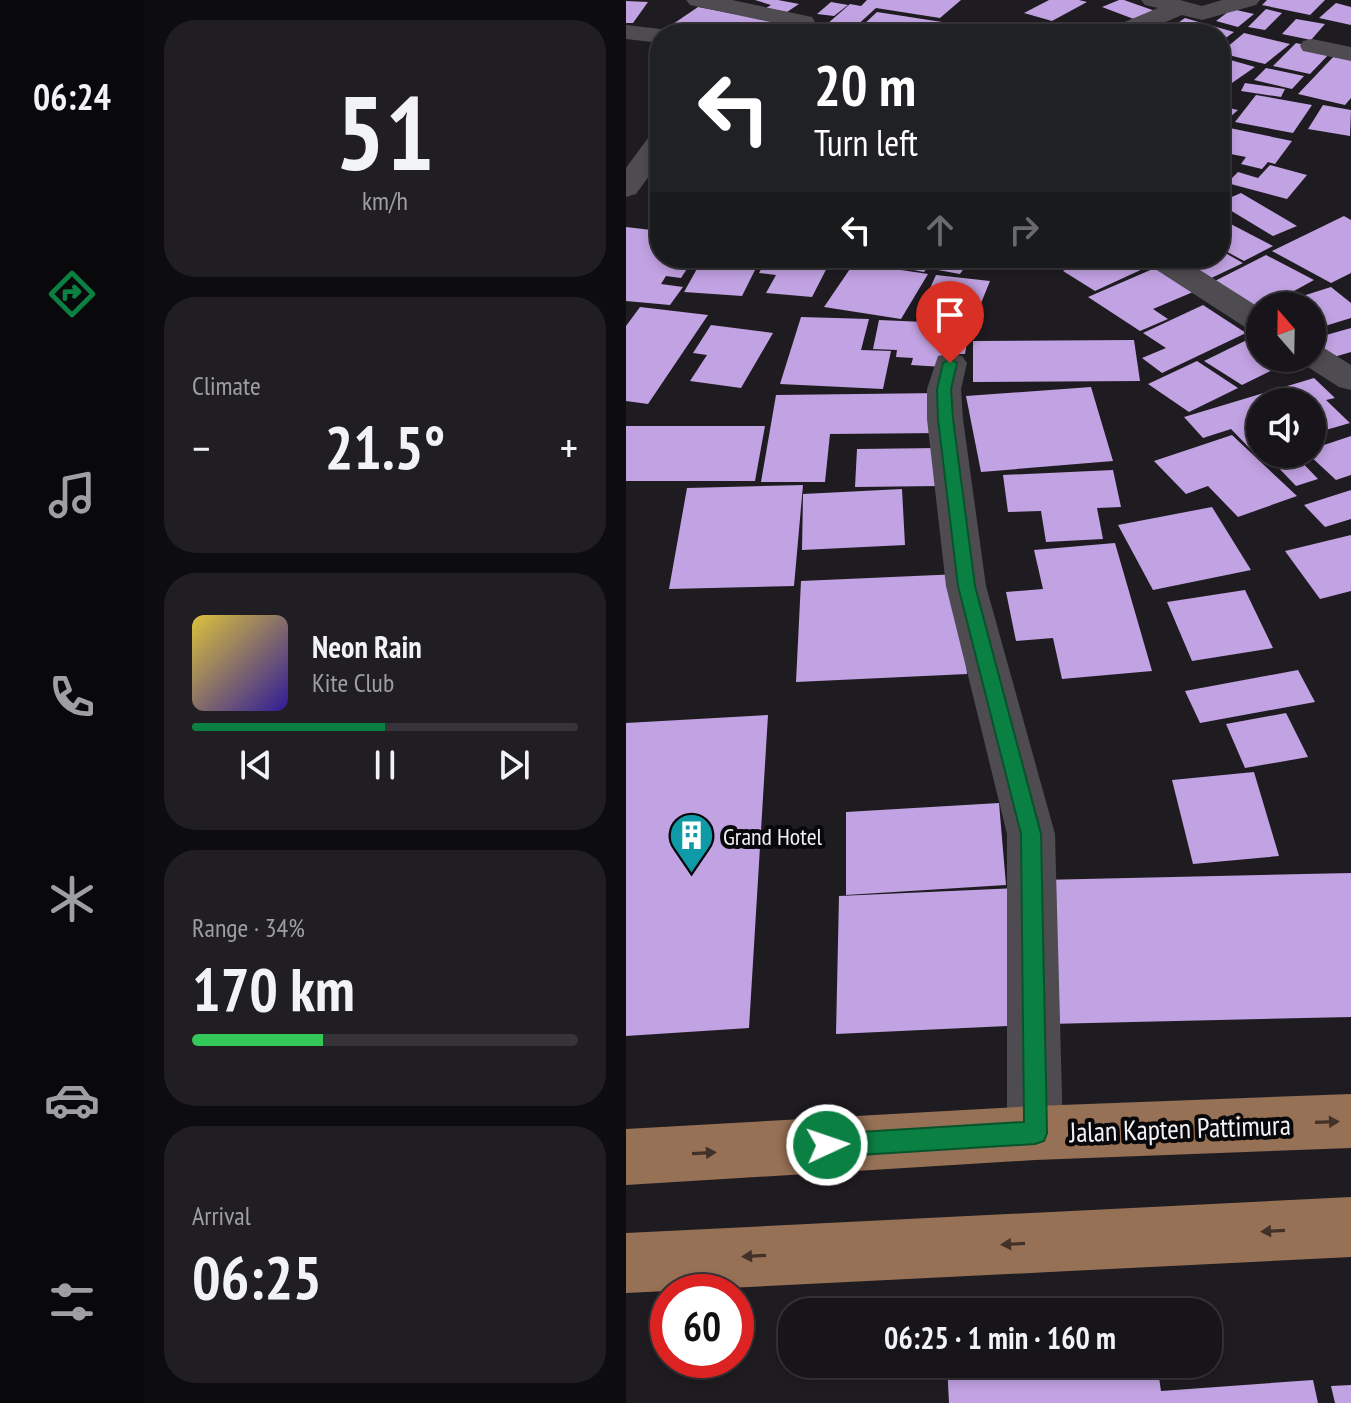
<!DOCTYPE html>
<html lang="en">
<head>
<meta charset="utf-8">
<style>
	body { margin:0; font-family:"PT Sans Narrow",sans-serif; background:#201e22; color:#f1f3f6; height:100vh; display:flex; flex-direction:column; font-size:30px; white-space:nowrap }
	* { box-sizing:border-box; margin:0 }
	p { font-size:26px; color:#9e9fa2 }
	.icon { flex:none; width:44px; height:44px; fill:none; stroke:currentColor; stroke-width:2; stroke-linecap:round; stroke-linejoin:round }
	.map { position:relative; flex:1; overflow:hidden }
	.sheet { display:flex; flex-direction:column; gap:20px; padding:20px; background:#0d0c0e; width:482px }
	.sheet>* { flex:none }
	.guide { position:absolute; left:24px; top:24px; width:580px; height:244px; border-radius:32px; box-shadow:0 4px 12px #0003,0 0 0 2px #363438; background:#202124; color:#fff; overflow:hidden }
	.needle { width:52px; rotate:340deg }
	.fabs { position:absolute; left:620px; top:292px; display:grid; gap:16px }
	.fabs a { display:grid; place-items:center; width:80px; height:80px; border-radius:50%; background:#171519; box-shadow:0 4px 12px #0003,0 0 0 2px #363438; font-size:40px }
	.speed { position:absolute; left:24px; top:1274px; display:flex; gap:16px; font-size:40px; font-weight:700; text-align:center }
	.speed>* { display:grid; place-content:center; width:104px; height:104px; border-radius:50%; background:#171519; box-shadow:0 4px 12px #0003,0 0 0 2px #363438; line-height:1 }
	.speed .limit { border:12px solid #d22; background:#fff; color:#111 }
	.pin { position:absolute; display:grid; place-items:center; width:68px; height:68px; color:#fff; margin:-82px -34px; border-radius:50% 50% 50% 0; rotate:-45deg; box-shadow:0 0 8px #0007 }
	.pin .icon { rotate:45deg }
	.me { position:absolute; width:88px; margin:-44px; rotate:87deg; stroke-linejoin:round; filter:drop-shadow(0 0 6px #0008) }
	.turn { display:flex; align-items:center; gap:28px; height:168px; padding:0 32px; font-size:36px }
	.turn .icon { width:104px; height:104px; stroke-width:2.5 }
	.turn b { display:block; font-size:56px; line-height:68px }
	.lanes { display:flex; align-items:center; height:76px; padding:0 32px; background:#0003; justify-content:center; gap:40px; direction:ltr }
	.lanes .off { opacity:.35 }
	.big { font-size:60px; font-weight:800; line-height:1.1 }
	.sheet .tile { flex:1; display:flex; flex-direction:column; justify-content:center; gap:12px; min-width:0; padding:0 28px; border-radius:32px; background:#201e22 }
	.sheet .dial { align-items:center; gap:0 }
	.dial b { font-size:104px; line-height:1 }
	.song { display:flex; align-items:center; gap:24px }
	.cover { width:96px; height:96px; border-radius:12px; background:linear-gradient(135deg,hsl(50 70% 55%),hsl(250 70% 35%)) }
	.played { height:8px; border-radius:4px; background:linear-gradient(90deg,#0b8043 50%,#363438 50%) }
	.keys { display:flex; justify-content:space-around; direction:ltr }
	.heat { display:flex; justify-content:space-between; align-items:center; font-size:44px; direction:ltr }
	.charge { height:12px; border-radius:6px; background:linear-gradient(90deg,#34c759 34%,#363438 0) }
	.trip { position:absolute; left:152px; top:1298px; width:444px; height:80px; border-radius:32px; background:#171519; box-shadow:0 4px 12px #0003,0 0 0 2px #363438; font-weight:800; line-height:80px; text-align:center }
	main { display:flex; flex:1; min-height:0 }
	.dock { display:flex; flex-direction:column; width:144px; justify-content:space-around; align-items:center; background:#09080a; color:#9e9fa2 }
	.dock .icon { width:56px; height:56px }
	.dock .on { color:#0b8043 }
	.dock b { font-size:36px; color:#f1f3f6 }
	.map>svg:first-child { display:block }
</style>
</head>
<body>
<main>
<nav class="dock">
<b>06:24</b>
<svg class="icon on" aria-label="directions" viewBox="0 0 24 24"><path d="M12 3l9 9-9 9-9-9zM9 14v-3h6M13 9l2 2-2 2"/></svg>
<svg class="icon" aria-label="music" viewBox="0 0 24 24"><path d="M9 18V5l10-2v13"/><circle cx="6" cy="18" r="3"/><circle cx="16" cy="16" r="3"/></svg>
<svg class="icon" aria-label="phone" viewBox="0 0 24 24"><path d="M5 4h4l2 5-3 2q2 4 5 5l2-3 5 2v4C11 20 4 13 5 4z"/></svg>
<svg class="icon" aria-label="climate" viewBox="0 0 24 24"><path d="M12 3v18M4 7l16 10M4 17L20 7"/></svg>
<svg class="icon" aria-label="car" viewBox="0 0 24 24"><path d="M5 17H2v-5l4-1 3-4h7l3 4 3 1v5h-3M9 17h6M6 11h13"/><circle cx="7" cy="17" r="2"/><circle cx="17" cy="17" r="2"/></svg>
<svg class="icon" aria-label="filters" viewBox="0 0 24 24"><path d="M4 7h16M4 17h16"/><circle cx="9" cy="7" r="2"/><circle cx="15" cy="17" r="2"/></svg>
</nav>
<section class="sheet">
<div class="tile dial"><b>51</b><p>km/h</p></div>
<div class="tile"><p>Climate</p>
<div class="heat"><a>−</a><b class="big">21.5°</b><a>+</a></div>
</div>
<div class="tile">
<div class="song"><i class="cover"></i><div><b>Neon Rain</b><p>Kite Club</p></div></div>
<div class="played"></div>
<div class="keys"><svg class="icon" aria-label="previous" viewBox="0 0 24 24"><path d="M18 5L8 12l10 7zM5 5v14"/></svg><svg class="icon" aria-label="pause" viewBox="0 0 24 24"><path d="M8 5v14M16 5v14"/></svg><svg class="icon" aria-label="next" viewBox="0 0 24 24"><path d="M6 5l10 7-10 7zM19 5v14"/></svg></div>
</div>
<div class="tile"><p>Range · 34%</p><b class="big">170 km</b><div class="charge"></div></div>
<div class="tile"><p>Arrival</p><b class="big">06:25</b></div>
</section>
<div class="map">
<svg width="725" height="1403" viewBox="0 0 725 1403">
	<rect width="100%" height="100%" fill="#1f1c21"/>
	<path fill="#c1a2e2" d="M129,0H152L173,4L161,12L140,8L145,5Z
		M241,0H335L314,18L250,8L227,29L200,25L224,4L235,6Z
		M423,0H453L461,2L426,21L398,13Z
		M493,0H498L532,12L513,21L476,7Z
		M641,0H699L684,15L636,5Z
		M0,1L22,2L7,23H0Z
		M205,2L222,5L208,16L191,14Z
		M710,3L725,7V25L693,18Z
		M72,7L167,25L154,34H100L47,24Z
		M606,9L628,14L612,27L590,21Z
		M640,9L656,13L639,30L622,27Z
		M251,12L329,24L319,34H273L236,26Z
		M559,18L576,23L562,31L546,27Z
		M670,19L699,24L685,40L656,34Z
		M519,23L555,33V34H501Z
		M580,24L608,32L594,42V34H565Z
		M618,33L664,44L639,64L594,53Z
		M670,43L706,51L684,74L647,66Z
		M711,53L725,56V98L719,105L672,94Z
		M594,57L629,67L603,85L594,82Z
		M640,68L678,76L666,89L628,80Z
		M619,83L659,89L655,97L615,91Z
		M630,95L686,105L667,133L609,122Z
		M697,105L725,110L724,136L682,129Z
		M594,106L612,110L596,124H594Z
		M594,126L666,141L649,164L642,162L636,169L615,164L620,157L594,152Z
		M644,165L681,175L661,199L601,183L612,172L632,178Z
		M615,193L671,226L647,236L594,204V202Z
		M718,216L725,220V273L705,283L646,251Z
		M599,221L647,246L618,261L594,248V224Z
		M0,227L34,231V258H68L55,278L40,276L35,284L57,287L44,305L0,301Z
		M594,250L617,263L581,280L543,258H594Z
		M640,255L688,280L641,306H634V310L583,284Z
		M77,258H135L116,296L58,292Z
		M141,258H206L186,297L140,293L150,275L133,273Z
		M248,258H345L334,274L301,268L298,272L245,262Z
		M403,258H450L426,270Z
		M466,258H525L532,262L469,291L437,271Z
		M228,263L302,274L275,319L198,307Z
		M529,268L567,292L527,309L542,319L514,331L462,297Z
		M310,275L364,281L347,323L291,317Z
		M705,287L725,303V318L686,330V306H645Z
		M577,305L620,333L536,373L516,358L540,348L517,333Z
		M14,307L82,315L22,404L0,401V326Z
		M175,317L243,319L235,350L265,351L257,389L154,384Z
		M253,320L344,324L339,354H333L332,359L317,367L285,365L287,358L270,357L271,350L247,349Z
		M85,325L147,333L115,388L64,381L81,355L67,353Z
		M725,328V352L701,359L686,346V339Z
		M631,335L634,338V358H671L616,385L578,361Z
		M508,340L514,381L347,382V341Z
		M571,361L612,388L563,412L522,384Z
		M688,378L709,398L700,400L724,423L686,434V402H634V454L660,455L637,462L605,429L577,438L558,417Z
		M465,387L487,461L355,472L340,396Z
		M315,393V433L204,434L199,482H135L150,395Z
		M0,426H139L129,481H0Z
		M606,435L639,466L671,496L612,517L582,486L560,494L528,461Z
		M725,436V475L710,480L682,454H686V449Z
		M313,448V486L229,487L231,449Z
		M669,455L692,479L670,486L647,462Z
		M487,470L495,507L471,508L477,539L420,542L415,511L382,512L377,475Z
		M177,485L168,586L43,589L61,488Z
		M276,489L279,545L176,550L177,494Z
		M725,490V519L699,527L678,505Z
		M586,507L625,570L527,590L492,525Z
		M725,535V591L694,599L659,551Z
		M489,543L526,671L436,679L427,638L390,641L380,592L417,589L408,550Z
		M334,574L341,674L170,682L175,581Z
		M619,590L647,648L566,661L541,602Z
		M672,670L689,702L574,723L559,691Z
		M660,713L682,757L619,768L600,724Z
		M142,715L123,1028L0,1036V723Z
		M628,772L653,856L567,864L546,780Z
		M373,803L380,885L220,895V812Z
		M725,873V1017L422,1024L414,880Z
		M392,888L403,1025L210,1034L213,896Z
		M321,1364H531L535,1391L687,1380L692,1403H323Z
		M725,1385V1403H709L705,1386Z"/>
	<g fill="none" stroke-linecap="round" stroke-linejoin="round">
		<path fill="#4e4b51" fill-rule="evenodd" d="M60,0H106L186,17L189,22L186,27L177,29L64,5Z
			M515,0H554L576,6L596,0H634L630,5L576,20L556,15L512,34H479L482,29L532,8L519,5Z
			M0,25L34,29L45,34H34V43L0,39Z
			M686,39L725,47V61L677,51L674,46L677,41Z
			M34,136V161L10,194L0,197V168L22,138Z
			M519,258H555L634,308V332L622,329L523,265Z
			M686,345L698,348L725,365V390L713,387L674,362L671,358H686Z
			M324,353L336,356L341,363L335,389L337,419L360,586L429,834L437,1133L429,1152L409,1160L389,1152L381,1133V834L320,586L301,419V389L312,356Z"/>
		<path fill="#977156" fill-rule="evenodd" d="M725,1094V1148L409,1160L0,1185V1129L409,1106Z
			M725,1197V1257L0,1293V1233Z"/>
	</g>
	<defs><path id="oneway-solid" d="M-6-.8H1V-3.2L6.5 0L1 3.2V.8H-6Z" transform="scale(2)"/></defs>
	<g fill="#413128">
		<use href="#oneway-solid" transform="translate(701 1122) rotate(-2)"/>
		<use href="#oneway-solid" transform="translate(78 1153) rotate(-3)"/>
		<use href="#oneway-solid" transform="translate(647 1231) rotate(177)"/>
		<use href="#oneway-solid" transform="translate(387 1244) rotate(177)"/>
		<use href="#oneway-solid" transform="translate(128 1256) rotate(177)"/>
	</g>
	<path fill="#0b8043" stroke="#07532c" stroke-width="2" d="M324,359L331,363L325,389L327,419L349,586L415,834L421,1133L418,1141L409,1144L201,1157L193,1153L190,1145L193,1137L201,1134L398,1122L395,834L332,586L312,419L311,389L317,363Z"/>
	<defs>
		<symbol id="building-pin" viewBox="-11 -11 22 30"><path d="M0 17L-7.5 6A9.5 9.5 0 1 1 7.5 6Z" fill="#0f9aa8" stroke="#080709"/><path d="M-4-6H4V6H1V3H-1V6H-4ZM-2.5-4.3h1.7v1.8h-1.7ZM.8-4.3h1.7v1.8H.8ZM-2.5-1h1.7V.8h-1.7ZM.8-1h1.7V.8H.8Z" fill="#fff"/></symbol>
	</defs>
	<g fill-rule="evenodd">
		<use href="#building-pin" x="40" y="810" width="51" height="69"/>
	</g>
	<g text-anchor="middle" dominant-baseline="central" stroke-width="8" stroke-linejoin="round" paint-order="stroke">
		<g font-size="24" fill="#f3f1f5" stroke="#080709" text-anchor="start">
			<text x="97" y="836">Grand Hotel</text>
		</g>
		<g font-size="28" fill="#f3f1f5" stroke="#080709">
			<text transform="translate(554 1128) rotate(-2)">Jalan Kapten Pattimura</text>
		</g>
	</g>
</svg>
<div class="fabs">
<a><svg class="needle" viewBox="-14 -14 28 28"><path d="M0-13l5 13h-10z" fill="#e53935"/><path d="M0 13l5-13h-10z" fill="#9e9fa2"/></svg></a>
<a><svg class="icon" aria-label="sound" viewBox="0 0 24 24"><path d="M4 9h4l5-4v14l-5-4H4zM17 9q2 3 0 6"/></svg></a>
</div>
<div class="speed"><div class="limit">60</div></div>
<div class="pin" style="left:324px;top:363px;background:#d93025"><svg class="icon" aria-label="arrive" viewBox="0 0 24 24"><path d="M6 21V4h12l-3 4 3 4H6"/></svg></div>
<svg class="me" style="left:201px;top:1145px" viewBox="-20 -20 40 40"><circle r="17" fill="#0b8043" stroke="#fff" stroke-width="3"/><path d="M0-11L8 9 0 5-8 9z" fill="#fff"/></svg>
<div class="trip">06:25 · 1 min · 160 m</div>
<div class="guide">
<div class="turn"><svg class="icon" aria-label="left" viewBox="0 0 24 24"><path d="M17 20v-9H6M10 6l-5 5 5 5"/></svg><div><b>20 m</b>Turn left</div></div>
<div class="lanes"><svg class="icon" aria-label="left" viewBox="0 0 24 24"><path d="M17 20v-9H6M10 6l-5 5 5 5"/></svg><svg class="icon off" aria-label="ahead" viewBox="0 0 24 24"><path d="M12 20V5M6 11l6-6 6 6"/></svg><svg class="icon off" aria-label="right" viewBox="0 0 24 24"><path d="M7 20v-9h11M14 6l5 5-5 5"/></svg></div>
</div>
</div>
</main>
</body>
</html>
